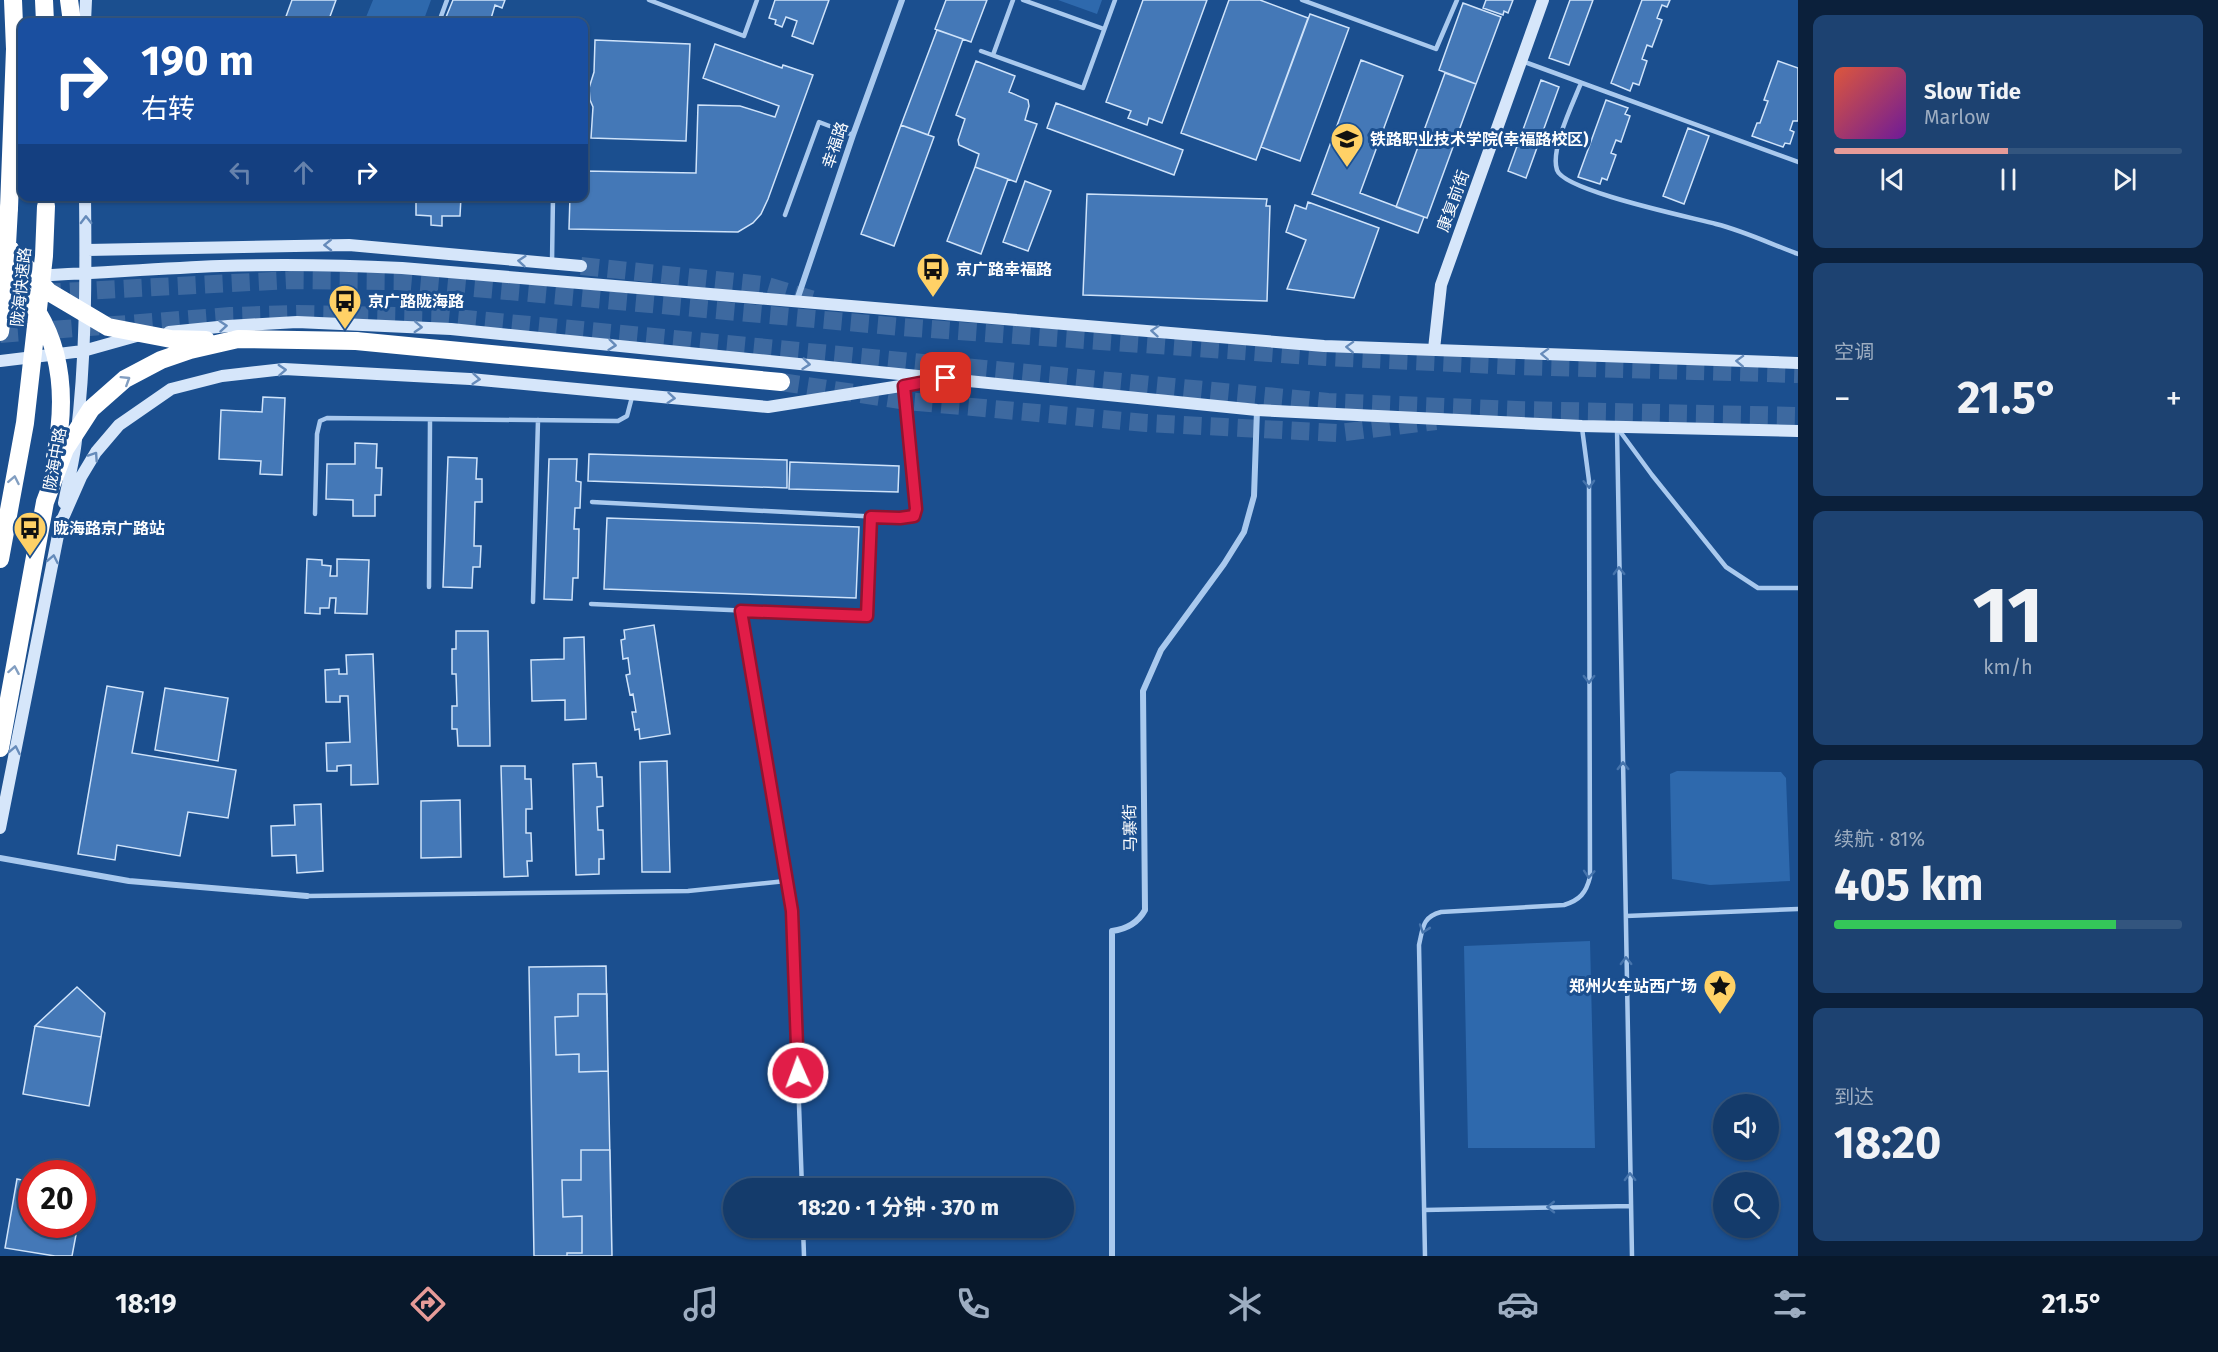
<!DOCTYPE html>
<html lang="zh">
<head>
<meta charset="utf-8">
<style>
	body { margin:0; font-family:"Fira Sans","Noto Sans SC",sans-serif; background:#1d4271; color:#f1f3f6; height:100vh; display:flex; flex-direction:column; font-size:22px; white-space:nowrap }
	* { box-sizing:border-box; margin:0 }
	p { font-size:20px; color:#9dadc1 }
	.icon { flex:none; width:33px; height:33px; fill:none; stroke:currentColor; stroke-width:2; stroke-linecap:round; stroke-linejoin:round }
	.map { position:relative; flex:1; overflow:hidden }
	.drawer { display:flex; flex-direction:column; gap:15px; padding:15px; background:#0b203b; width:420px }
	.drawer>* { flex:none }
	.top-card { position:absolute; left:18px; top:18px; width:570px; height:183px; border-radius:12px; box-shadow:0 2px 4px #0004,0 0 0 2px #33557e; background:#1a4fa0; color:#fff; overflow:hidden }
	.controls { position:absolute; left:1713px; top:1094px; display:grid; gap:12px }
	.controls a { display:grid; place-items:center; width:66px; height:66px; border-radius:50%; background:#143b6b; box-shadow:0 2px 4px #0004,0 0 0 2px #33557e; font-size:30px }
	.speed { position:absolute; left:18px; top:1160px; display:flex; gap:12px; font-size:30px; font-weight:700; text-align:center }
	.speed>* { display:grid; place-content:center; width:78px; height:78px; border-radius:50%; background:#143b6b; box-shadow:0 2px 4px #0004,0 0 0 2px #33557e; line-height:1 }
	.speed .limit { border:9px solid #d22; background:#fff; color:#111 }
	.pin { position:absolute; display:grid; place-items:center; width:51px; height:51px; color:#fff; margin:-26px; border-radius:12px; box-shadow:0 3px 9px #0006 }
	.me { position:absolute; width:66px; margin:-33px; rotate:358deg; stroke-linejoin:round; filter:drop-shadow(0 0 4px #0008) }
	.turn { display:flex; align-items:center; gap:21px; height:126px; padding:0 24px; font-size:27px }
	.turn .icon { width:78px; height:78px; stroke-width:2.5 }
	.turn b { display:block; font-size:42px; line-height:51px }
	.lanes { display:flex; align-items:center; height:57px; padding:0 24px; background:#0003; justify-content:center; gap:30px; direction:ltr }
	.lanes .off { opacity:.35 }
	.big { font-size:45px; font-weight:700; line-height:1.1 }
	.drawer .tile { flex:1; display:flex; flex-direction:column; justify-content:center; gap:9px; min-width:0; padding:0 21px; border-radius:12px; background:#1d4271 }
	.drawer .dial { align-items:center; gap:0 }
	.dial b { font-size:78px; line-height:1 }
	.song { display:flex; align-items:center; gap:18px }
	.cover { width:72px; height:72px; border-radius:9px; background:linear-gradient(135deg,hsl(10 70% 55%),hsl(280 70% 35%)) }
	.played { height:6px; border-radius:3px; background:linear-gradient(90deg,#e69b98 50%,#33557e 50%) }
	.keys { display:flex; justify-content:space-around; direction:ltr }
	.heat { display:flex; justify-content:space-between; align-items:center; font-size:33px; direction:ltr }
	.charge { height:9px; border-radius:4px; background:linear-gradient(90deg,#34c759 81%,#33557e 0) }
	.trip { position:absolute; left:723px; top:1178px; width:351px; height:60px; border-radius:30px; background:#143b6b; box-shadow:0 2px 4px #0004,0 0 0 2px #33557e; font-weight:700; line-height:60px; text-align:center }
	.menu { display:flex; height:96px; justify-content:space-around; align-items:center; background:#08182b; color:#9dadc1 }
	.menu .icon { width:42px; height:42px }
	.menu .active { color:#e69b98 }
	.menu b { font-size:27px; color:#f1f3f6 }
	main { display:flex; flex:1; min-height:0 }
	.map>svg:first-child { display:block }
</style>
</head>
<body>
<main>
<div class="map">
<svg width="1798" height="1256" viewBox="0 0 1798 1256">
	<rect width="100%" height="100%" fill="#1b4f8f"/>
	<path fill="#2e69ad" d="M373,0H431L423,22H364Z
		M1058,0H1102L1097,14Z
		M1677,771L1781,772L1786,778L1790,881L1710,885L1672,879L1670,774Z
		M1590,941L1595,1148H1468L1464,946Z"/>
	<path fill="#4478b7" stroke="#cfe3fa" stroke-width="1.5" d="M292,0H336L328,22H284Z
		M453,0H505L502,8L495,5L490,22H444Z
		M775,0H829L813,44L792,36L797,21L786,17L782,27L775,24L776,20L769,18Z
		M946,0H987L971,42L935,29Z
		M1143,0H1207L1162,123L1149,118L1147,125L1128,118L1131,111L1106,102Z
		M1229,0H1260L1308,18L1256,160L1181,133Z
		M1486,0H1513L1508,13L1504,11L1503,15L1483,8Z
		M1570,0H1593L1569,65L1549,58Z
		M1642,0H1670L1667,7L1662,5L1657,18L1662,20L1652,47L1647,45L1642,59L1647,61L1639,85L1633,83L1630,91L1611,83Z
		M1463,3L1501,17L1476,84L1439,70Z
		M1310,14L1349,28L1300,161L1261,147Z
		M937,30L963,39L928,135L901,125Z
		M595,40L690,44L686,141L591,138L593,107L590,100L589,88L594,72Z
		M715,44L782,68L783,65L813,75L768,199L761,214L753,223L738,232L569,229L570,196H584V171L696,173L698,105L740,106L775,117L779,106L703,78Z
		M1361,60L1403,76L1360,193L1424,217L1418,233L1312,194Z
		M976,61L1015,76L1009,92L1028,100L1029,106L1025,120L1037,124L1016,182L975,167L979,154L959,145L958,140L965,119L956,115Z
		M1778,61L1798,68V121H1793L1790,130L1794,132L1790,144L1785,143L1783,147L1752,136L1757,123H1760L1768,101L1764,100Z
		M1445,73L1476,84L1427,218L1396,207Z
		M1541,80L1559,87L1526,178L1508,171Z
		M1606,100L1628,108L1625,114L1630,116L1621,142L1616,140L1611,153L1616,155L1607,180L1602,178L1600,184L1578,177Z
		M1056,103L1183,150L1174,175L1047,128Z
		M901,125L934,137L894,246L861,234Z
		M1688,128L1709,136L1684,204L1663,196Z
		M975,167L1008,179L981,254L947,241Z
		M1025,181L1051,191L1028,251L1003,242Z
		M1087,194L1267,199L1266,206H1270L1267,301L1083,295Z
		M331,196H374L373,200L331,199Z
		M416,196H475L461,197L460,216H442V226L431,225V216L416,215Z
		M1308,202L1379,228L1354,298L1287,289L1306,240L1286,232L1295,205L1306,209Z
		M263,397L285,398L282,475L260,474L261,461L219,459L221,410L262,412Z
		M355,443L377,444L376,468H382L381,495H375V516H353V500L326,499L327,464H355Z
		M589,454L787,460V488L588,481Z
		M448,457L477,458L476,479H482V502H475L474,546H481L480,567H473L472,588L443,587Z
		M549,459H577L576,481L581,482L580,508H575L574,529H579L578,578H573L572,600L544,599Z
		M790,462L899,466L898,492L789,489Z
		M607,518L859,527L856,598L604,589Z
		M307,559L322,560V565L331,566L330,576H337V559L369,560L367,614L335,613L336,598H330L329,608H320V614L305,613Z
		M654,625L670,734L640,739L639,729L635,730L632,712H636L633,694L630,695L626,675L630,674L628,658L623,659L621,640L625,639L624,630Z
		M456,631H488L490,746H458L457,729H452V706H457L456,674H452V649H456Z
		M584,637L586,719L565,720V700L532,701L531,660L564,659V638Z
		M373,654L378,784L351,785V765L337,766V771H327L326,743L350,742L348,696H340V702H326L325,670L339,669V674H347L346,655Z
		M107,686L143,692L132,753L236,770L228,818L188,812L180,856L117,845L115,860L78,854Z
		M165,688L228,698L218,761L155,750Z
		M667,761L670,872H642L640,762Z
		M596,763L597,777H602L603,806L597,807L598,830H603L604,859H599V874L576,875L573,764Z
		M501,766H525V779H531L532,809H526V833H531L532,861H527L528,876L504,877Z
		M460,800L461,857L421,858V801Z
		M321,804L323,871L297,873L296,855L272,856L271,826L295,825L294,805Z
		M606,966L612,1256H534L529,967Z
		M77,987L105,1013L101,1037L35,1026Z
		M578,994H607L608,1071L579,1072V1054L556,1055L555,1017L578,1016Z
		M35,1026L101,1037L89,1106L23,1094Z
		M581,1150H610L612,1256H567V1253H582V1216L563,1217L562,1180H581Z
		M17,1179L32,1182V1224H78L72,1256H55L5,1248Z"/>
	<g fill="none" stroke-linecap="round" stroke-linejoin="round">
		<path stroke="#3d69a0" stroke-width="18" stroke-dasharray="18 9" stroke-linecap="butt" d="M581,266L764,285L817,301
			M43,293L290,280L398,281L902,327L1325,357L1517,366L1798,374
			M0,334L230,316L297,314L446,317L1328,402L1517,410L1798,416
			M781,382L907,401L1146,423L1338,433L1436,421"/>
		<path stroke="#a9c9ee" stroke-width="4.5" d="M649,0L744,36L757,0
			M1023,0L1104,29
			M1302,0L1436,49L1457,0
			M439,22L447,0
			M981,51L1083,88L1115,0
			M993,55L1013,0
			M1522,61L1798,162
			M1581,83C1573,103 1550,150 1557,170C1564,191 1690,217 1716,224C1744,231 1771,244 1798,254
			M785,215L819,122L853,135
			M552,263L553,196
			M1617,429L1632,1256
			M1619,430L1652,475L1726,567L1758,588H1798
			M592,502L900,518L914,516L916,509L904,386
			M315,514L317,434L320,421L327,418L618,421L627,416L632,397
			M429,587L430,420
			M533,602L538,420
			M591,604L867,616L871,517
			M741,611L792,911L802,1188
			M307,896L688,891L786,881
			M1626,916L1798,909
			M1424,1210L1631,1206
			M803,1227L804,1256
			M1425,1256L1419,945C1423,928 1422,917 1441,912L1564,905C1580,900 1586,893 1590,877L1589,481L1582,428"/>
		<path stroke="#a9c9ee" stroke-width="6" d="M797,300L853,135L902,0
			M0,858L129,881L307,896
			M1112,1256V931C1127,929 1138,923 1145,910L1143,691L1161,650L1224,564L1244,532L1254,496L1257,410"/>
		<path stroke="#d6e6fa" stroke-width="12" d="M85,22L86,0
			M87,250L349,245L581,266
			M0,277C73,275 146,269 220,266C280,264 342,265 402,268L1324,346L1798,363
			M169,332L228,326L297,322L451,329L1257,410L1582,426L1798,431
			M1434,349L1441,285L1543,0
			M0,361L83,351L140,335
			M64,503C68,482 74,461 76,440C86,359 86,278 85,196
			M59,527L81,477L96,452L119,425L171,389L222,376L284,369L470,379L768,407L932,381
			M0,828L61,520"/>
		<path stroke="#fff" stroke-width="18" d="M44,0L45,22
			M69,0L72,22
			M9,208L15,49L13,0
			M356,341L781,382"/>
		<path stroke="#fff" stroke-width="18" d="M0,234L12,252L49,292L108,327L171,339L206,340
			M0,281C9,286 21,290 28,298C32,302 35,309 38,313C64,356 65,408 55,457
			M0,332L4,300L9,208
			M0,559L25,423L44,256L46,206
			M0,748L45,502L65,449L91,409L125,379L161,360L190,350L238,339L356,341"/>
	</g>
	<defs><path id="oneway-chevron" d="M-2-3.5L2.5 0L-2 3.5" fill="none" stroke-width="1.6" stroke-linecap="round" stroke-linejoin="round" transform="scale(1.5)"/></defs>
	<g stroke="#668bba">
		<use href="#oneway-chevron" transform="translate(86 220) rotate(-91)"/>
		<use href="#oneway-chevron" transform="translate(328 245) rotate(179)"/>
		<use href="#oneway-chevron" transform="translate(522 261) rotate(-175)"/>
		<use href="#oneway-chevron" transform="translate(223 326) rotate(-5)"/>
		<use href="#oneway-chevron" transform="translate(418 327) rotate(3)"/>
		<use href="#oneway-chevron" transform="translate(1155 331) rotate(-175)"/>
		<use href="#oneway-chevron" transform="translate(612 345) rotate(6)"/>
		<use href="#oneway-chevron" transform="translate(1350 347) rotate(-178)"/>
		<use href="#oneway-chevron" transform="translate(1545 354) rotate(-178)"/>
		<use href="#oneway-chevron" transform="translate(1740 361) rotate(-178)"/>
		<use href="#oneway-chevron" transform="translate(806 364) rotate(6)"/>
		<use href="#oneway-chevron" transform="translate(282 370) rotate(-3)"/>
		<use href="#oneway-chevron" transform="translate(476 379) rotate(5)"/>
		<use href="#oneway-chevron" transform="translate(671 398) rotate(5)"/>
		<use href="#oneway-chevron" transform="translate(94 456) rotate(-56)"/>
		<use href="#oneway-chevron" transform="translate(53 559) rotate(-79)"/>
		<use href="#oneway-chevron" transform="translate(15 750) rotate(-79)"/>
	</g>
	<g stroke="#829ec1">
		<use href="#oneway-chevron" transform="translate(126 380) rotate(-32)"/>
		<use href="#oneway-chevron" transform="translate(14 480) rotate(-79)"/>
		<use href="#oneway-chevron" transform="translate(14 670) rotate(-80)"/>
	</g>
	<g stroke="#4674ac">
		<use href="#oneway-chevron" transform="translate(1589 484) rotate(87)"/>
		<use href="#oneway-chevron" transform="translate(1619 571) rotate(-91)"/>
		<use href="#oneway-chevron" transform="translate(1589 679) rotate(90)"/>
		<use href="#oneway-chevron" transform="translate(1623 766) rotate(-91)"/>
		<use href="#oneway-chevron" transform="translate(1589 874) rotate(94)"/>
		<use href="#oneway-chevron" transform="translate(1424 929) rotate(109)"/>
		<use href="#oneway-chevron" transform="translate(1626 961) rotate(-91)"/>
		<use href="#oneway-chevron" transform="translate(1630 1177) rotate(-91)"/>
		<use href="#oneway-chevron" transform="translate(1551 1207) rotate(179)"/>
	</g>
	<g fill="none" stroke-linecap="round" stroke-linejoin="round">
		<defs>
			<path id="route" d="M798,1073L792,911L741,611L867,616L871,517L900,518L914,516L916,509L904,386L946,378"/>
		</defs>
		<use href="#route" stroke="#92132f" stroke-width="15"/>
		<use href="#route" stroke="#e11d48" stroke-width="10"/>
	</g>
	<defs>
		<symbol id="university-pin" viewBox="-11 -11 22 30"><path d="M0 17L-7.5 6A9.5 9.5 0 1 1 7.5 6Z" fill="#ffd166" stroke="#1b4f8f"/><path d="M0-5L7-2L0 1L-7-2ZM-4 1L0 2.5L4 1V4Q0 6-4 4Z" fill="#111"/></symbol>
		<symbol id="bus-pin" viewBox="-11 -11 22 30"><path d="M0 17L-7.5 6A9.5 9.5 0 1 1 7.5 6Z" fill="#ffd166" stroke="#1b4f8f"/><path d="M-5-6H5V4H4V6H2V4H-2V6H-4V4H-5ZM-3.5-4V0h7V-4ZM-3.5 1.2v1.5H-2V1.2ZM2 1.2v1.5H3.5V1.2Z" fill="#111"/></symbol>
		<symbol id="sight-pin" viewBox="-11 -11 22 30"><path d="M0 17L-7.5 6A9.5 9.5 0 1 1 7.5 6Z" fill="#ffd166" stroke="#1b4f8f"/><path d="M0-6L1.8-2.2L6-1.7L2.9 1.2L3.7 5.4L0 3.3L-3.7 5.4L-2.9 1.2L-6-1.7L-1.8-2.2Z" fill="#111"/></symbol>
	</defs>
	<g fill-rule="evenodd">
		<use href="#university-pin" x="1328" y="120" width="38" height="52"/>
		<use href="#bus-pin" x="914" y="250" width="38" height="52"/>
		<use href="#bus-pin" x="326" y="282" width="38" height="52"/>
		<use href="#bus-pin" x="11" y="509" width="38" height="52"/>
		<use href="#sight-pin" x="1701" y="967" width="38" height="52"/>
	</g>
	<g text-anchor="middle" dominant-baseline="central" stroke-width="6" stroke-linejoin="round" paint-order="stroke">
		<g font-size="16" font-weight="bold" fill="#fff" stroke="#1b4f8f" text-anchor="start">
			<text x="1370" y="139">铁路职业技术学院(幸福路校区)</text>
			<text x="956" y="269">京广路幸福路</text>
			<text x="368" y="301">京广路陇海路</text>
			<text x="53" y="528">陇海路京广路站</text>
			<text x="1697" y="986" text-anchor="end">郑州火车站西广场</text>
		</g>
		<g font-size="16" fill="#fff" stroke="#1b4f8f">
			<text transform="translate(835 145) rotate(-71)">幸福路</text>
			<text transform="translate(1453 201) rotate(-70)">康复前街</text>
			<text transform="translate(21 287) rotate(-84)">陇海快速路</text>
			<text transform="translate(55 459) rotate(-80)">陇海中路</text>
			<text transform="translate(1130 828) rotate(-91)">马寨街</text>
		</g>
	</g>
</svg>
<div class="controls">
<a><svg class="icon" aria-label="sound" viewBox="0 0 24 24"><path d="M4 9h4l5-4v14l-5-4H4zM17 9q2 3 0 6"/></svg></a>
<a><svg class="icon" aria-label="search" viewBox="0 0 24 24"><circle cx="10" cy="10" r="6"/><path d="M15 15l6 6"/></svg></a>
</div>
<div class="speed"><div class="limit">20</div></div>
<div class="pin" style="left:946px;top:378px;background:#d93025"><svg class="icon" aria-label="arrive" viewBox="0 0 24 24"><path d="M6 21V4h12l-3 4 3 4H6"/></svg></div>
<svg class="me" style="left:798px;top:1073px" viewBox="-20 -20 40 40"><circle r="17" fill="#e11d48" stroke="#fff" stroke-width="3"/><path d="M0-11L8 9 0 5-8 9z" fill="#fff"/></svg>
<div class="trip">18:20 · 1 分钟 · 370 m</div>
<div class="top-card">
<div class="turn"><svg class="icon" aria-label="right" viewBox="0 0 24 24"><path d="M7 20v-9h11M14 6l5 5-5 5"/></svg><div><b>190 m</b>右转</div></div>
<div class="lanes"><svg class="icon off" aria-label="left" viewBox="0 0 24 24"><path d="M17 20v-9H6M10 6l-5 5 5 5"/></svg><svg class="icon off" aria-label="ahead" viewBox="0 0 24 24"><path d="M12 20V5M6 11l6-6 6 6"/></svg><svg class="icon" aria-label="right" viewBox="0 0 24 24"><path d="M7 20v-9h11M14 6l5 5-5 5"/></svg></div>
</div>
</div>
<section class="drawer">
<div class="tile">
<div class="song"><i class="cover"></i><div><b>Slow Tide</b><p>Marlow</p></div></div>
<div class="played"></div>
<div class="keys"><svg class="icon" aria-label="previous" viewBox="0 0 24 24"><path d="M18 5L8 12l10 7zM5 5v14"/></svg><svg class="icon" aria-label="pause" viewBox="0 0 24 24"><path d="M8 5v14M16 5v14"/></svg><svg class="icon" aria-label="next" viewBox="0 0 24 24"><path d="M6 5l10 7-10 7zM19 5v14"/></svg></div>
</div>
<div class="tile"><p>空调</p>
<div class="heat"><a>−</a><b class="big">21.5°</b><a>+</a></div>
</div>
<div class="tile dial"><b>11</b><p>km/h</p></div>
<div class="tile"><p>续航 · 81%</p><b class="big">405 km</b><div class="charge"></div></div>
<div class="tile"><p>到达</p><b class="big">18:20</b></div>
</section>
</main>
<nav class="menu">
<b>18:19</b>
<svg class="icon active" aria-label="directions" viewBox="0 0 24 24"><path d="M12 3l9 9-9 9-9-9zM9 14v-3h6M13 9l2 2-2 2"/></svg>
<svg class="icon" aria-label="music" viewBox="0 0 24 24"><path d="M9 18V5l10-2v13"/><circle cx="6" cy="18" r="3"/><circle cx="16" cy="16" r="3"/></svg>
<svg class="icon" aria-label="phone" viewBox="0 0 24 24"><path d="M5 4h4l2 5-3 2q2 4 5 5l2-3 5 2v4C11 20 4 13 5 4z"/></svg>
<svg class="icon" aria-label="climate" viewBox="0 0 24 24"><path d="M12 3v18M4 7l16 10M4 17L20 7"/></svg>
<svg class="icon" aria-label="car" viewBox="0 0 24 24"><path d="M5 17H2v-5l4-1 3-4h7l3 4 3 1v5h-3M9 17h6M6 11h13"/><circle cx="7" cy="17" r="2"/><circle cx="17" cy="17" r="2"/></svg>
<svg class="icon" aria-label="filters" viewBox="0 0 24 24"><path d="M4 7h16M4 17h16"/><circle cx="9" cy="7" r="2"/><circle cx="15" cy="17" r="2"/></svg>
<b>21.5°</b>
</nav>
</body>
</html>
